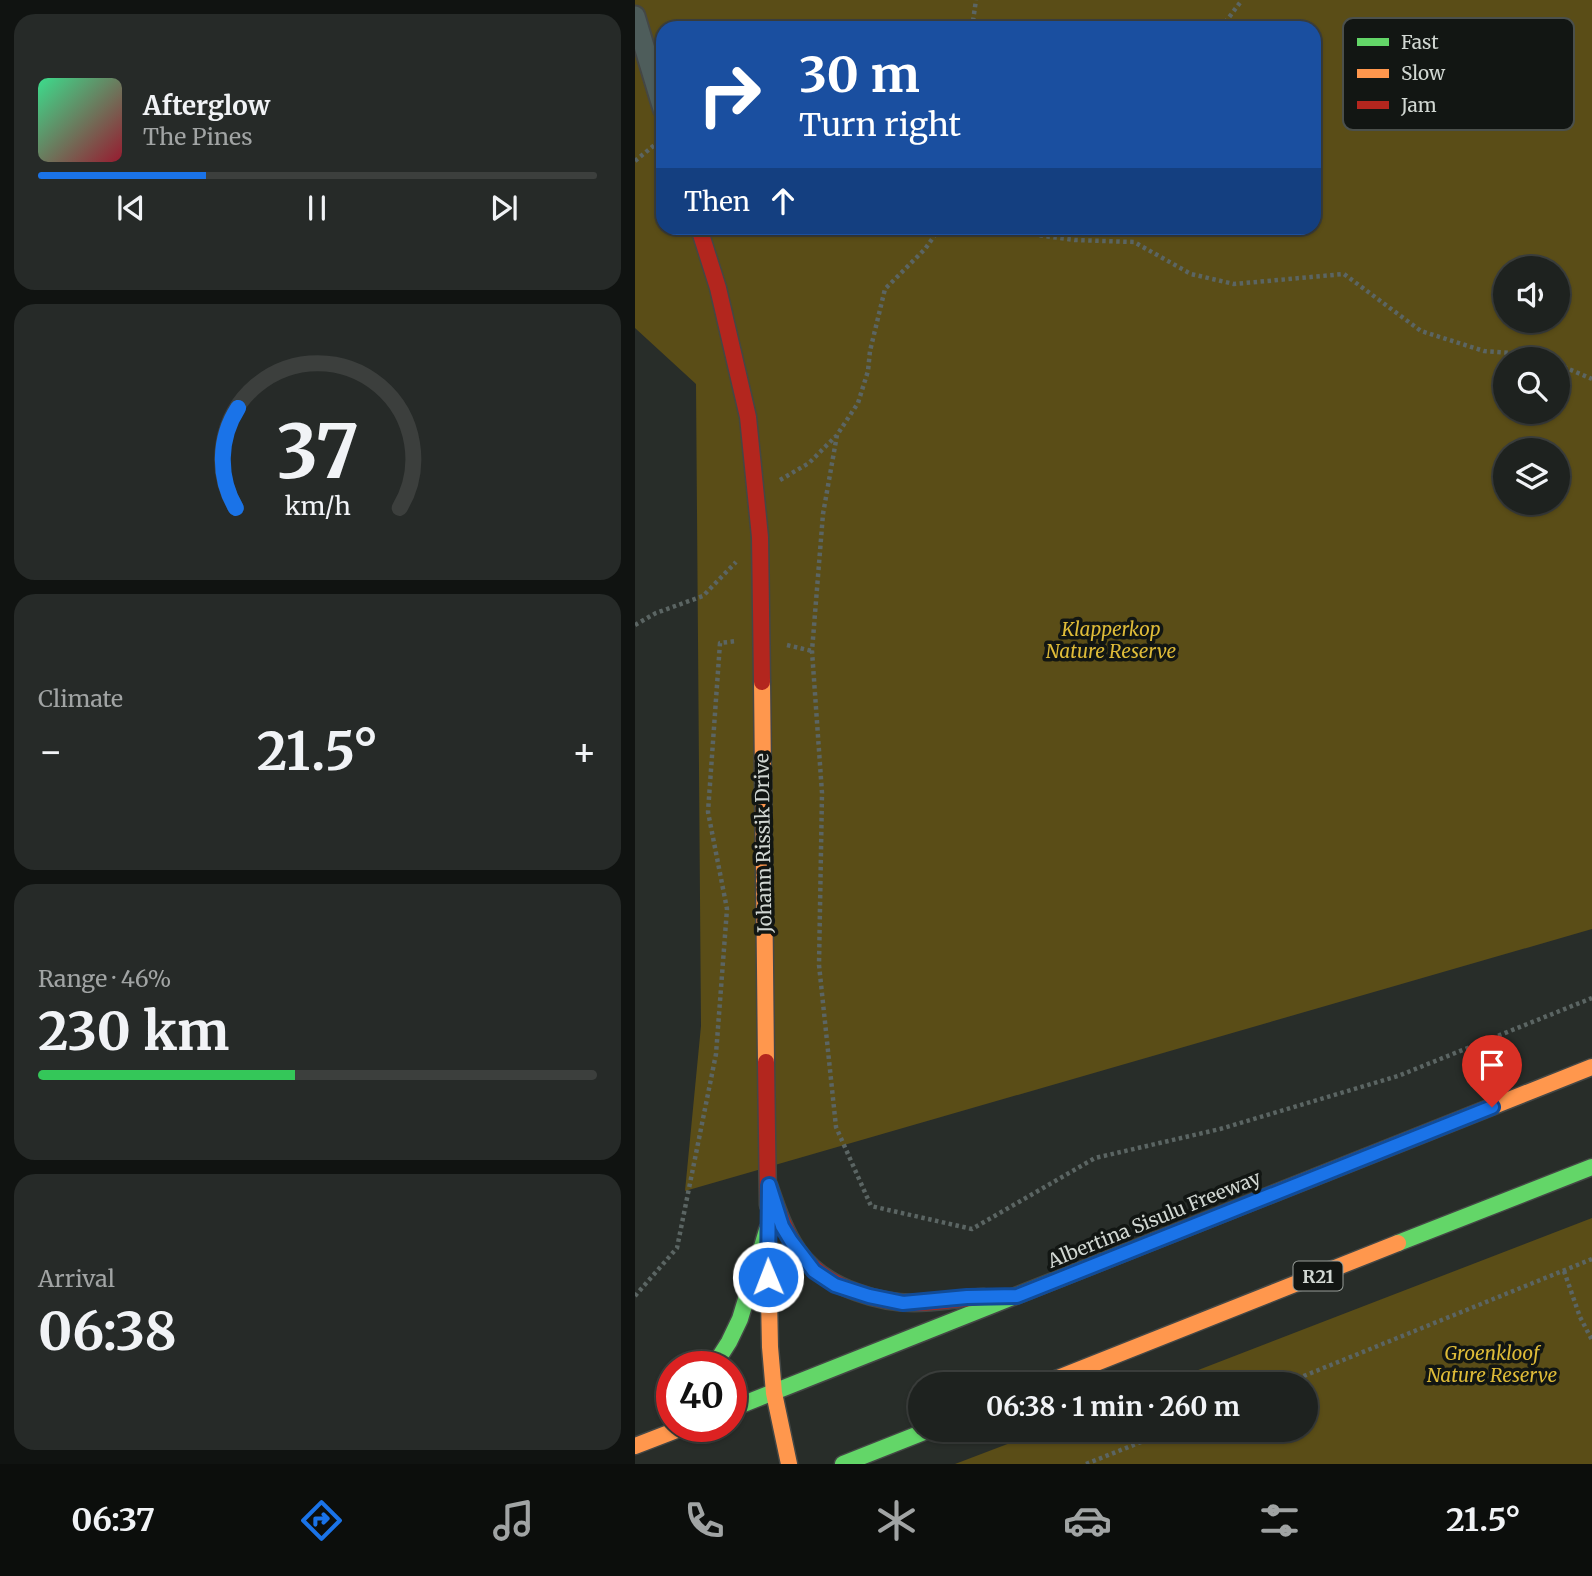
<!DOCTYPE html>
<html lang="en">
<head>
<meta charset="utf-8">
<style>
	body { margin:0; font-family:Merriweather,serif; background:#262a28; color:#f1f3f6; height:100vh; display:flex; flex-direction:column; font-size:26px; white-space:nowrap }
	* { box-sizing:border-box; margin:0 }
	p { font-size:23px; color:#a1a4a4 }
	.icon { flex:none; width:38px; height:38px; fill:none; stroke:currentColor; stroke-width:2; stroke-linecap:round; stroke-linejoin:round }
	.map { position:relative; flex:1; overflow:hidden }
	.side { display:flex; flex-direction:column; gap:14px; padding:14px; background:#101311; width:635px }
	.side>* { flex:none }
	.banner { position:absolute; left:21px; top:21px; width:665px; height:214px; border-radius:21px; box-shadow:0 2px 5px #0004,0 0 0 2px #3c3f3d; background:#1a4fa0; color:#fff; overflow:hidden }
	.controls { position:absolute; left:858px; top:256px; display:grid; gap:14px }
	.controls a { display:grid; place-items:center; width:77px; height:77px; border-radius:50%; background:#1e221f; box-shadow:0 2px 5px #0004,0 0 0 2px #3c3f3d; font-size:35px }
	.speed { position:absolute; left:21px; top:1351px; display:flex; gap:14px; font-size:35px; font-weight:700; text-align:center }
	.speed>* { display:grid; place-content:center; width:91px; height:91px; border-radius:50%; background:#1e221f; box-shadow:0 2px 5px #0004,0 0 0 2px #3c3f3d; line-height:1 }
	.speed .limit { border:10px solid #d22; background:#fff; color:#111 }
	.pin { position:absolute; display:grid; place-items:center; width:60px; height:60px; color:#fff; margin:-72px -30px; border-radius:50% 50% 50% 0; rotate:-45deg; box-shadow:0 0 7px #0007 }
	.pin .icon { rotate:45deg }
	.me { position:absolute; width:77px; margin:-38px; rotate:359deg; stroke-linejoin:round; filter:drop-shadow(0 0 5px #0008) }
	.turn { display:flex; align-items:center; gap:24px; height:147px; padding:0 28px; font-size:32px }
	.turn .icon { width:91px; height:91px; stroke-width:2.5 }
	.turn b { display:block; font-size:49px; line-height:60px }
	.then { display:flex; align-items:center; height:66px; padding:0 28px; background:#0003; gap:14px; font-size:26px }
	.big { font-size:52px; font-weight:700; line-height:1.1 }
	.side .tile { flex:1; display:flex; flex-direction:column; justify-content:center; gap:10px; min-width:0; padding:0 24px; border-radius:21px; background:#262a28 }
	.side .dial { align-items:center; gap:0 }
	.dial svg { height:182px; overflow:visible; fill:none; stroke:#3c3f3d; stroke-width:7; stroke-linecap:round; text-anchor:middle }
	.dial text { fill:#f1f3f6; stroke:none }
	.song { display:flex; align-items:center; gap:21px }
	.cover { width:84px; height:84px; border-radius:10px; background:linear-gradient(135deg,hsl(150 70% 55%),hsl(350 70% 35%)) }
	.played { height:7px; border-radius:4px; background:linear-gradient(90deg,#1a73e8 30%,#3c3f3d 30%) }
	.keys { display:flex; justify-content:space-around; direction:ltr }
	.heat { display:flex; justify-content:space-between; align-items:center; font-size:38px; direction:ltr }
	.charge { height:10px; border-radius:5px; background:linear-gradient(90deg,#34c759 46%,#3c3f3d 0) }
	.trip { position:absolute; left:273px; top:1372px; width:410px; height:70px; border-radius:35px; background:#1e221f; box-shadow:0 2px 5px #0004,0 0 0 2px #3c3f3d; font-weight:700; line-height:70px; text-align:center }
	.dock { display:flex; height:112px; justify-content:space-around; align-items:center; background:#0c0e0c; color:#a1a4a4 }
	.dock .icon { width:49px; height:49px }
	.dock .selected { color:#1a73e8 }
	.dock b { font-size:32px; color:#f1f3f6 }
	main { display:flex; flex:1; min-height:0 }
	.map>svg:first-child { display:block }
</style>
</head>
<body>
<main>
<section class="side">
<div class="tile">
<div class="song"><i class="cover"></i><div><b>Afterglow</b><p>The Pines</p></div></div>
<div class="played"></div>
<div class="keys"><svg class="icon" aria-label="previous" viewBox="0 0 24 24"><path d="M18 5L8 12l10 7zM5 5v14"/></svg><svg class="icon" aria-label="pause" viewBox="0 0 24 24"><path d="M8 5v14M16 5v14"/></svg><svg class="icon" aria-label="next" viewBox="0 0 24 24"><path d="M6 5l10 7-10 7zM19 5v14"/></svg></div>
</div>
<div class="tile dial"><svg viewBox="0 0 100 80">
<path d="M14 69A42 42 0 1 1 86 69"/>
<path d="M14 69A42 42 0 0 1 15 25" stroke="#1a73e8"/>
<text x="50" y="56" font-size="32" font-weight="700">37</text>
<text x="50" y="72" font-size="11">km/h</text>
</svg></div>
<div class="tile"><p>Climate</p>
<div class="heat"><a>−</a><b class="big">21.5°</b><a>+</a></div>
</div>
<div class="tile"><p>Range · 46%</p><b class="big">230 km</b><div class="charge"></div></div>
<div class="tile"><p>Arrival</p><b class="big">06:38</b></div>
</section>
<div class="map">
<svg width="957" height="1464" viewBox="0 0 957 1464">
	<rect width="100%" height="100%" fill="#282d29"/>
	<path fill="#5a4d17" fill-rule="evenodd" d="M0,0H957V929L50,1191L66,1026L61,384L0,328ZM28,28H679V228H28ZM870,268H922V320H870ZM870,359H922V411H870ZM870,450H922V502H870Z
		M957,1218V1464H320L409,1430H670V1384H527Z"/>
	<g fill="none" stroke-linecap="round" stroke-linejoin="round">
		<defs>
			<path id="street" d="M0,16L28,109"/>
			<path id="fast" d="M763,1243L957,1167
				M78,1367L94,1342L105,1319L132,1230
				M96,1409L519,1241
				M208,1464L294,1430"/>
			<path id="slow" d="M127,682L131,1062
				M519,1241L957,1067
				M133,1249L135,1347L139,1393L154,1464
				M408,1384L763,1243
				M0,1446L52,1426"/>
			<path id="jam" d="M64,228L83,288L113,417L125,537L127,682
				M131,1062L133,1205
				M134,1185C152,1238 165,1272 221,1292C240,1299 260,1303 279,1303C303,1303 326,1298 349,1297"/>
		</defs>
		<use href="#street" stroke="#444745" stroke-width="23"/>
		<use href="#fast" stroke="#444745" stroke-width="19"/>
		<use href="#slow" stroke="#444745" stroke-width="19"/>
		<use href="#jam" stroke="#444745" stroke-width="19"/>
		<path stroke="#5b6563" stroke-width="4.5" stroke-dasharray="3.5 3.5" stroke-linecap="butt" d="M337,28L341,0
			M586,28L607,0
			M0,161L28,138
			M305,228L290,249L250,289L235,351L233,371L223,403L202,435L188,514L177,651L187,793L184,965L201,1127L236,1206L337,1229L460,1158L585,1129L763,1076L957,998
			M349,228L440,240L499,242L556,274L599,284L709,274L786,331L849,351L902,355L911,359
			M922,364L957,379
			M145,480L174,463L201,436
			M0,625L21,613L68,596L101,562
			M152,645L177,651
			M929,1271L945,1317L957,1340
			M0,1296L42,1248L81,1054L92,909L73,812L85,643L102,641
			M649,1384L957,1259
			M451,1464L536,1430"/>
		<use href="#street" stroke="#4e5d5b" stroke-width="19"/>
		<use href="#fast" stroke="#63d668" stroke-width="16"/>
		<use href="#slow" stroke="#ff974d" stroke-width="16"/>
		<use href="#jam" stroke="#b3261e" stroke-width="16"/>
	</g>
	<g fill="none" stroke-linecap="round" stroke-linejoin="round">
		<defs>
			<path id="route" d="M133,1277L134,1185L147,1226L156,1241L179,1271L200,1285L234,1296L268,1303L332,1297L382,1296L857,1107"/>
		</defs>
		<use href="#route" stroke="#114b97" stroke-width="18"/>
		<use href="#route" stroke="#1a73e8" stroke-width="12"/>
	</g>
	<g text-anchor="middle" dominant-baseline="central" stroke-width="7" stroke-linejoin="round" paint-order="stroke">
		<rect fill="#121613" stroke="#989d99" stroke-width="2" x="658.5" y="1261.5" width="49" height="29" rx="5"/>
		<g font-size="18" font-weight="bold" fill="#d1d7d2">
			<text x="683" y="1276">R21</text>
		</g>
		<g font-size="19" font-style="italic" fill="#debb38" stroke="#121613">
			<text x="476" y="629">Klapperkop<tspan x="476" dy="22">Nature Reserve</tspan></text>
			<text x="857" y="1353">Groenkloof<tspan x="857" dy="22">Nature Reserve</tspan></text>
		</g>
		<g font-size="19" fill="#d1d7d2" stroke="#121613">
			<text transform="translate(128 843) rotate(-91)">Johann Rissik Drive</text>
			<text transform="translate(519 1219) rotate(-22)">Albertina Sisulu Freeway</text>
		</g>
	</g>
	<rect x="708" y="18" width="231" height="112" rx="10" fill="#121613" stroke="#4b504c" stroke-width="2"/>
	<rect x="722" y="38" width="32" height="8" fill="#63d668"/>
	<rect x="722" y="69" width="32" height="9" fill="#ff974d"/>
	<rect x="722" y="101" width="32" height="8" fill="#b3261e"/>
	<g font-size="19" fill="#d1d7d2">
		<text x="766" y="49">Fast</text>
		<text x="766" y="80">Slow</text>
		<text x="766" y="112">Jam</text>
	</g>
</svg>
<div class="controls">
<a><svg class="icon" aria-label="sound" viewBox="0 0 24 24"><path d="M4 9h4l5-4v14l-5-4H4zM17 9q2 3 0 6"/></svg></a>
<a><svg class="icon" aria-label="search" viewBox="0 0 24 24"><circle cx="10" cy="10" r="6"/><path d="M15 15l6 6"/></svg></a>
<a><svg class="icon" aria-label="layers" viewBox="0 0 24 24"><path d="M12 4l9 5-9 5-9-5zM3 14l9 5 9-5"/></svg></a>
</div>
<div class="speed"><div class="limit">40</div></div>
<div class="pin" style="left:857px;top:1107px;background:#d93025"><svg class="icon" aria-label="arrive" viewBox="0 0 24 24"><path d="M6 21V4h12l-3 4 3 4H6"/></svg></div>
<svg class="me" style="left:133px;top:1277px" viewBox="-20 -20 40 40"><circle r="17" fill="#1a73e8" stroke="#fff" stroke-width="3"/><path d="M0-11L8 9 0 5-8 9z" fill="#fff"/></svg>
<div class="trip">06:38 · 1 min · 260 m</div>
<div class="banner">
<div class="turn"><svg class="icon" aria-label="right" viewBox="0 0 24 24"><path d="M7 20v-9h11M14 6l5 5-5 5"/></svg><div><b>30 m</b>Turn right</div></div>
<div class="then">Then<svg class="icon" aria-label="ahead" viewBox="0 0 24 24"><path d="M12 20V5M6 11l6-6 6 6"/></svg></div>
</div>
</div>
</main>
<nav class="dock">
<b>06:37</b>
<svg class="icon selected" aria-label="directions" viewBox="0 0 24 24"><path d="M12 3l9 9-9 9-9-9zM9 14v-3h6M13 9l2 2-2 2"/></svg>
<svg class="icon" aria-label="music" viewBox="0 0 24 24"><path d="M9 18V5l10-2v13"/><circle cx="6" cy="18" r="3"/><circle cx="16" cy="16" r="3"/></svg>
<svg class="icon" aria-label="phone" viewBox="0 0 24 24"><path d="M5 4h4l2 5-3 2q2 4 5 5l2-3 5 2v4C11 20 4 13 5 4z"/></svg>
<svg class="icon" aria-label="climate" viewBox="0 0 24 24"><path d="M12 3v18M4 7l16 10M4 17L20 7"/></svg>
<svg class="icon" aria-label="car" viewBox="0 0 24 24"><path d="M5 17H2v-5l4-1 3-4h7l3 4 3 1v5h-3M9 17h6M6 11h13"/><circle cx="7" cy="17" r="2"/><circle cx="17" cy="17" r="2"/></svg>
<svg class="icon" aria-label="filters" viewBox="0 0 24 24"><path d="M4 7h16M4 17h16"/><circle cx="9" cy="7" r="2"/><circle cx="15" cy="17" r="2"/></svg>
<b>21.5°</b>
</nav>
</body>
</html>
